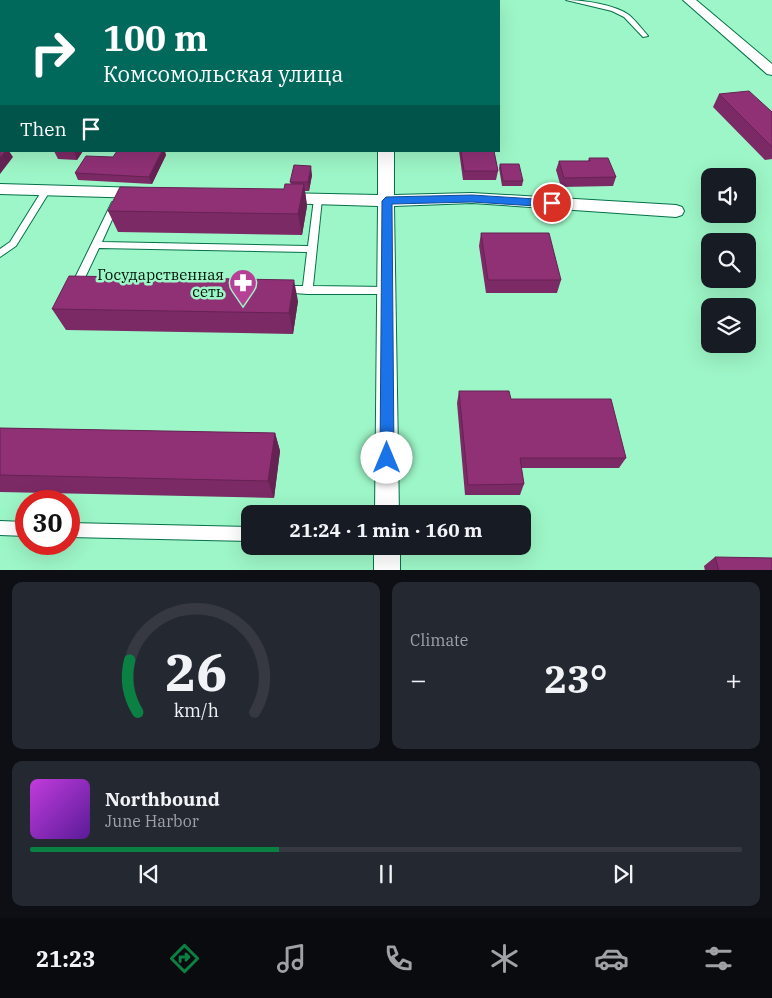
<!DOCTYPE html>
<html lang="en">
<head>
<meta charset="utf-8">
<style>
	body { margin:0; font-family:"IBM Plex Serif",serif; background:#242831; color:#f1f3f6; height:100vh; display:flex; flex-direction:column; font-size:19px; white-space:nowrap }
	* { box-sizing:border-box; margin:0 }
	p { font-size:16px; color:#9ea1a6 }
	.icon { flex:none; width:28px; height:28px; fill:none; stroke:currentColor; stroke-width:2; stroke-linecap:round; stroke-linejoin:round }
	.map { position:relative; height:570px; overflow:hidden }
	.sheet { display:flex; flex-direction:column; gap:12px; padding:12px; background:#0d0f14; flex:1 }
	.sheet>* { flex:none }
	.guide { position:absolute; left:0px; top:0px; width:500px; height:152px; box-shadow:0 5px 20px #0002; background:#00695c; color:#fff; overflow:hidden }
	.buttons { position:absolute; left:701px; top:168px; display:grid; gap:10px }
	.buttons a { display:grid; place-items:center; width:55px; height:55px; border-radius:10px; background:#171b24; box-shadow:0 5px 20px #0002; font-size:25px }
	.speed { position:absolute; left:15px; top:490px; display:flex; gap:10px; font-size:25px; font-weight:700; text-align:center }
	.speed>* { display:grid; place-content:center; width:65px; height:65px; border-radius:50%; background:#171b24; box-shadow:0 5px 20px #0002; line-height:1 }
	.speed .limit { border:8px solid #d22; background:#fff; color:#111 }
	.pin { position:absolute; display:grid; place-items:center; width:42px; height:42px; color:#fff; margin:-21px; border:2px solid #fff; border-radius:50%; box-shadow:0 1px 5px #0007 }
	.me { position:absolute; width:55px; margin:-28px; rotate:0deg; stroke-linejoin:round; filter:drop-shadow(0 0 4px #0008) }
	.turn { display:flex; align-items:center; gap:18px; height:105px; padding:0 20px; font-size:22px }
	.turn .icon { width:65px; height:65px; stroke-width:2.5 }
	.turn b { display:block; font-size:35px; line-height:42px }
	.then { display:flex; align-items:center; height:48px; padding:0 20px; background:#0003; gap:10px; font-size:19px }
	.big { font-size:38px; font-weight:700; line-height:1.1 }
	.sheet .tile { flex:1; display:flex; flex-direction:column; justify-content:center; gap:8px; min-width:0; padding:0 18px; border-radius:10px; background:#242831 }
	.sheet .dial { align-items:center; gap:0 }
	.dial svg { height:130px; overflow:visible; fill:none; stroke:#363941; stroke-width:7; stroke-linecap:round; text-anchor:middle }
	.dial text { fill:#f1f3f6; stroke:none }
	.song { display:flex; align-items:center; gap:15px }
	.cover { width:60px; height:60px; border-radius:8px; background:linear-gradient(135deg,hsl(290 70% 55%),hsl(270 70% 35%)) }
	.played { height:5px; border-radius:2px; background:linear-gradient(90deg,#0b8043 35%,#363941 35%) }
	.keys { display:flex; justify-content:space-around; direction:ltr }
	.heat { display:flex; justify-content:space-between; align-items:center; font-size:28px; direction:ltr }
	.sheet .tiles { flex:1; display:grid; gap:12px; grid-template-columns:1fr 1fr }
	.tile:last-child { grid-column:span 2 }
	.trip { position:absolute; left:241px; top:505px; width:290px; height:50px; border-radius:10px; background:#171b24; box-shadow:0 5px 20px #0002; font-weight:700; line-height:50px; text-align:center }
	.menu { display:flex; height:80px; justify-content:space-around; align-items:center; background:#090b0e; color:#9ea1a6 }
	.menu .icon { width:35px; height:35px }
	.menu .active { color:#0b8043 }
	.menu b { font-size:22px; color:#f1f3f6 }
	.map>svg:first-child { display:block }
</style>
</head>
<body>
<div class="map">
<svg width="772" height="571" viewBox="0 0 772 571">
	<rect width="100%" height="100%" fill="#9df6c7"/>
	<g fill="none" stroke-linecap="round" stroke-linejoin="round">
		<defs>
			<path id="service" d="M566,0C583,0 616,5 629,15C636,21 642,29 648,36L643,37L624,17L612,11Z
				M46,188L50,191L16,246L0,257V249L10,242L43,189Z
				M318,196L322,199L313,286L387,287L391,288L392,291L391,294H308L279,292L278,289L279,286H303L307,252L99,248L82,284V289L76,290L71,286L112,202H118L119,204L102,242L308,246L314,199Z
				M0,521L26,522V536L0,535Z
				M69,523L250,527V541L69,537Z"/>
			<path id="minor" d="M377,0H389V1H378Z
				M683,0H696L772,64V75L767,74Z
				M378,151H394V195L472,193L676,205L682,207L684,211L682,215L676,217L472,203L394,206L399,514H375L378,206L280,203L274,202L272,198L274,194L280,193L378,195Z
				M0,184L143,188L149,189L151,193L149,197L143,198L0,194Z
				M374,546H400V571H374Z"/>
		</defs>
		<use href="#service" stroke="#057149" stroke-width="2"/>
		<use href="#minor" stroke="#057149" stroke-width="2"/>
		<use href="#service" fill="#fff" fill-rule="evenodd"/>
		<use href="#minor" fill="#fff" fill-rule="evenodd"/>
	</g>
	<path fill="#7c2a65" d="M719,94L772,112V159L765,160L713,107Z
		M54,151H83L77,160L58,159Z
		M459,151H494L498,171L496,180H463Z
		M166,155L152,184L78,180L75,173L113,157Z
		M589,158L616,177L613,186L561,187L556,170L559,161H588Z
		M500,164L523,181L522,186H502L499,168Z
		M312,175L309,191H305L307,206L302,235L118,232L108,211L284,189L291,184L290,182Z
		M481,233L561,280L557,293H486L479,246Z
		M298,301L293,334L66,330L52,309Z
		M459,391L511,399L626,458L619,468H521L524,484L520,495H465L457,403Z
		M0,428L275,433L280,451L274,498L0,492Z
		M715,557L772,571H705L704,566Z"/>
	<path fill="#652253" d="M5,151H9L13,157L0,174V158Z
		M74,151H83L77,160Z
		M162,151H165L166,155L152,184L149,177Z
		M311,166L312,175L309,191L308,182Z
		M304,184L307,206L302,235L298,214Z
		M294,280L298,301L293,334L289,313Z
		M275,433L280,451L274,498L268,481Z"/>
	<path fill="#903176" stroke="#652253" d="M0,26H1V43L0,45Z
		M749,91L772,112V147L719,94Z
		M0,148H1V151H5L0,158Z
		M117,151H162L149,177L75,173L86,156L113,157Z
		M461,151H494L498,171H464Z
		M589,158H608L616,177L564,178L559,161H590Z
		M500,164H519L523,181H503Z
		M294,165L311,166L308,182H290Z
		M285,184H304L298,214L108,211L120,187L284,189Z
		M481,233H549L561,280H488Z
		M69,276L294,280L289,313L52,309Z
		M459,391H509L511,399H611L626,458H520L524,484L468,485Z
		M0,428L275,433L268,481L0,475Z
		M715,557L772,558V571H719Z"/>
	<path fill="#1a73e8" stroke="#114b97" d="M472,195L552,200L557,203L552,207L472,202L392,204L394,458L392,463L387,465L382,463L380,458L382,201L386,197Z"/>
	<defs>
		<symbol id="pharmacy-pin" viewBox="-11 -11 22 30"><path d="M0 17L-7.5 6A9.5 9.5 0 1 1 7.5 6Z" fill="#b74097" stroke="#9df6c7"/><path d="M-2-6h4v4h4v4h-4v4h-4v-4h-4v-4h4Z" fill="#fff"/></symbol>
	</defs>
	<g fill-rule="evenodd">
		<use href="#pharmacy-pin" x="227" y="267" width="32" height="43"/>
	</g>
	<g text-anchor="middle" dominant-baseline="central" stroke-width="5" stroke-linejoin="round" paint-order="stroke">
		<g font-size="15" fill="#001207" stroke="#9df6c7" text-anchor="end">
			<text x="224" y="274">Государственная<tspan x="224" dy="17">сеть</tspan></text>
		</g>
	</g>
</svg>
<div class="buttons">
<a><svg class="icon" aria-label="sound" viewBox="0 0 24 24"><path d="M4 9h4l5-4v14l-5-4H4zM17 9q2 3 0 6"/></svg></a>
<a><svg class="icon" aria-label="search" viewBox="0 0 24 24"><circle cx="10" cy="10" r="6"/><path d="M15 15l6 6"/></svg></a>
<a><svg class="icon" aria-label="layers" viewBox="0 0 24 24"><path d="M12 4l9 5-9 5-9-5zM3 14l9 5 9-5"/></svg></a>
</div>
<div class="speed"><div class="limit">30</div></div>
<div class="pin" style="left:552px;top:203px;background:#d93025"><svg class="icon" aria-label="arrive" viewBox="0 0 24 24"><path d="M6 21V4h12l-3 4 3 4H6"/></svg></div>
<svg class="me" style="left:387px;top:458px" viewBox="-20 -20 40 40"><circle r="19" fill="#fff"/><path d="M0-13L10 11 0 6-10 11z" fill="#1a73e8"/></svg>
<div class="trip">21:24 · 1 min · 160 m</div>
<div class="guide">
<div class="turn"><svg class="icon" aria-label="right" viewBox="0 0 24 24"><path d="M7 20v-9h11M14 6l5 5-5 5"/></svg><div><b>100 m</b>Комсомольская улица</div></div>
<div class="then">Then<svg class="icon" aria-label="arrive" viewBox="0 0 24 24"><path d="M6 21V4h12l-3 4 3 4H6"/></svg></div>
</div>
</div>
<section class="sheet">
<div class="tiles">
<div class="tile dial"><svg viewBox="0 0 100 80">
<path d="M14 69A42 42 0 1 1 86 69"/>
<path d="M14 69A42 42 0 0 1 9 37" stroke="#0b8043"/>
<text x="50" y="56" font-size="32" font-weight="700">26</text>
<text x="50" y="72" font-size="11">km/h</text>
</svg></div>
<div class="tile"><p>Climate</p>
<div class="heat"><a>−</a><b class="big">23°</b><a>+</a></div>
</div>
<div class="tile">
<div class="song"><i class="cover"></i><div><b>Northbound</b><p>June Harbor</p></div></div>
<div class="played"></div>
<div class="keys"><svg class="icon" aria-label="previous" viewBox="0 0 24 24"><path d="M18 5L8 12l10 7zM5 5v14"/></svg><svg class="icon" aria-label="pause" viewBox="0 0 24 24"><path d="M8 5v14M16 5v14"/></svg><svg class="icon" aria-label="next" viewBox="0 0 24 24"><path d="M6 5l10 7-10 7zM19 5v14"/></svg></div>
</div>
</div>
</section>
<nav class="menu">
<b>21:23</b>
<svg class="icon active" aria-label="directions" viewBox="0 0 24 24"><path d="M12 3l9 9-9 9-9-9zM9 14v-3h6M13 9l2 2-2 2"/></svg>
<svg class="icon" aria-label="music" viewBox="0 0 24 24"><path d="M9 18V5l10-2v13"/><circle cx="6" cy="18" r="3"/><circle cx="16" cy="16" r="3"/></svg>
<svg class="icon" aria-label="phone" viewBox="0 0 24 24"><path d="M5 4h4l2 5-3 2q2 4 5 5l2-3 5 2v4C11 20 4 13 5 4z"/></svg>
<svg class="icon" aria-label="climate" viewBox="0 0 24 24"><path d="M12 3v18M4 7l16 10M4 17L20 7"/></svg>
<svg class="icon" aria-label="car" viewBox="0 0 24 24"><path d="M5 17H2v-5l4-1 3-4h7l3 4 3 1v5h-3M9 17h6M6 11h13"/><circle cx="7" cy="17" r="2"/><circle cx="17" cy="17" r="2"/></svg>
<svg class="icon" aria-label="filters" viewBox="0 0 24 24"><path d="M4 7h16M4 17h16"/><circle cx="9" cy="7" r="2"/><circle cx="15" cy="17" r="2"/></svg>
</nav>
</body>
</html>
